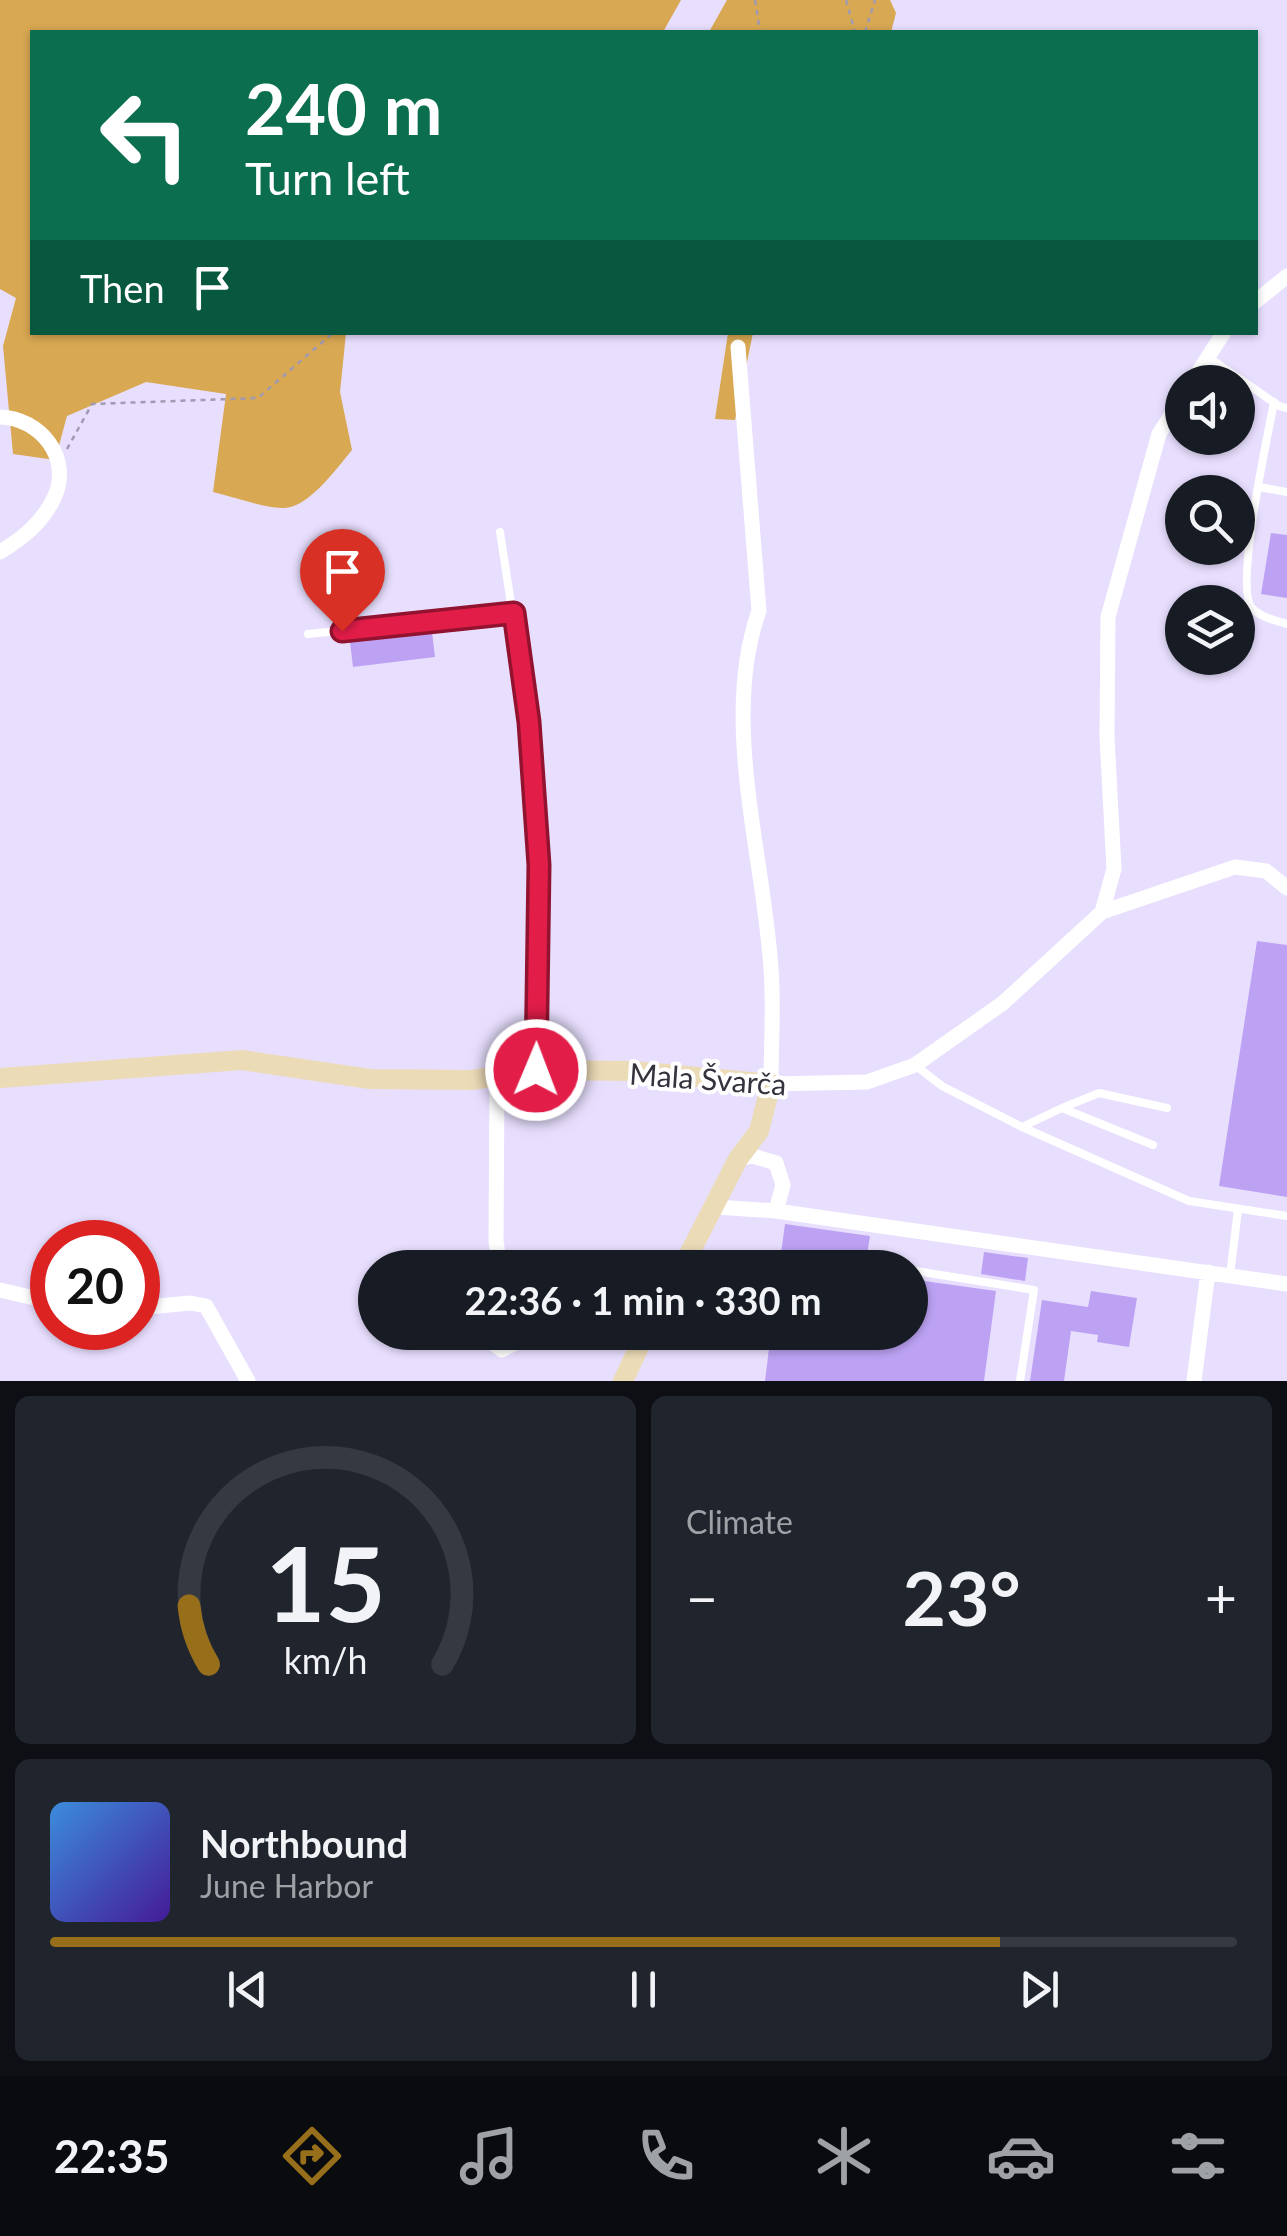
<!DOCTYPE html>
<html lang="en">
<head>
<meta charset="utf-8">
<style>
	body { margin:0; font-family:Lato,sans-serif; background:#20242c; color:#f1f3f6; height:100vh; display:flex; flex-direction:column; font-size:38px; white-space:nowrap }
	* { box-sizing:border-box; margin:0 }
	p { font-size:32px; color:#9ea1a6 }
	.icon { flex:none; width:55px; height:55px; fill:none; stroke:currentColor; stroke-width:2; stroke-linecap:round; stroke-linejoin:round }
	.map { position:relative; height:1381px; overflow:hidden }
	.side { display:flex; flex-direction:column; gap:15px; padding:15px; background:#0d0f14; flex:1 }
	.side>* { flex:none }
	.top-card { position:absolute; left:30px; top:30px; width:1228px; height:305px; border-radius:0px; box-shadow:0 2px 8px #0004; background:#0b6e4f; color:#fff; overflow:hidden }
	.tools { position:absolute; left:1165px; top:365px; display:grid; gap:20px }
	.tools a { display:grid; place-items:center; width:90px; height:90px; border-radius:50%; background:#171b24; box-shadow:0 2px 8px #0004; font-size:50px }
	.speed { position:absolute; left:30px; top:1220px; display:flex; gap:20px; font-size:50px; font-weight:700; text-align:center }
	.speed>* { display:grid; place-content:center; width:130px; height:130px; border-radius:50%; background:#171b24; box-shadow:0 2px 8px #0004; line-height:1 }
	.speed .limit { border:15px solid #d22; background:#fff; color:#111 }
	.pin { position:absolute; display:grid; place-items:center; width:85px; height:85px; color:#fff; margin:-102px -42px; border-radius:50% 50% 50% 0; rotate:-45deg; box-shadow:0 0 10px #0007 }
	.pin .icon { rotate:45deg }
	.me { position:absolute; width:110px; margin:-55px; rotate:1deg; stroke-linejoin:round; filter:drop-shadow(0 0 8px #0008) }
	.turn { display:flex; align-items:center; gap:35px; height:210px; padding:0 50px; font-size:45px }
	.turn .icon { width:130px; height:130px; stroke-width:2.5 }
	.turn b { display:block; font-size:70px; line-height:85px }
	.then { display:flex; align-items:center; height:95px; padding:0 50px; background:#0003; gap:20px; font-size:38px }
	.big { font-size:75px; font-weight:700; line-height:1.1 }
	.side .widget { flex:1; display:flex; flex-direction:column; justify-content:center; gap:15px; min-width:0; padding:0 35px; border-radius:15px; background:#20242c }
	.side .dial { align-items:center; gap:0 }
	.dial svg { height:260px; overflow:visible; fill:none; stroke:#363941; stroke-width:7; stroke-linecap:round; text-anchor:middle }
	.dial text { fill:#f1f3f6; stroke:none }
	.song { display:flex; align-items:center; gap:30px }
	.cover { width:120px; height:120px; border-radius:15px; background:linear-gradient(135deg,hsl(210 70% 55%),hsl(260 70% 35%)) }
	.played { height:10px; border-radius:5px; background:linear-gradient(90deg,#976e1a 80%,#363941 80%) }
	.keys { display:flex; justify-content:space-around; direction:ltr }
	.heat { display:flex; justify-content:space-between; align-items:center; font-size:55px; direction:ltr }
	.side .tiles { flex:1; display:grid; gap:15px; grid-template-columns:1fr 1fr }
	.widget:last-child { grid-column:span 2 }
	.trip { position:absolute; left:358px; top:1250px; width:570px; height:100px; border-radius:50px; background:#171b24; box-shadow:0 2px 8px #0004; font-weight:700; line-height:100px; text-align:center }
	.dock { display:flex; height:160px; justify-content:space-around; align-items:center; background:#090b0e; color:#9ea1a6 }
	.dock .icon { width:70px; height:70px }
	.dock .current { color:#976e1a }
	.dock b { font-size:45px; color:#f1f3f6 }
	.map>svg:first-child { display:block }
</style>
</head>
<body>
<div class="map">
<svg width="1287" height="1381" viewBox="0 0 1287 1381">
	<rect width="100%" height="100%" fill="#e8dffe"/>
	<path fill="#d8a852" d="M0,0H681L663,32H32V332L346,333L340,392L352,450C337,468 307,510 282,508C260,507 235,497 213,492L226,394L146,382L67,416L55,460L13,454L3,346L16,298L0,289Z
		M727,0H890L896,13L891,32H709Z
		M728,333H753L735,420L715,419Z"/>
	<path fill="#bda2f4" d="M1271,533L1287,535V598L1261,594Z
		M432,632L435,657L353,667L350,642Z
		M1257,941L1287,945V1197L1219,1186Z
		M785,1224L870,1236L865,1268H779Z
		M984,1252L1028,1258L1025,1281L981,1274Z
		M910,1279L996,1291L984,1381H765L771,1332H910Z
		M1091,1291L1137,1298L1129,1347L1097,1342L1098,1335L1071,1331L1064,1381H1030L1042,1300L1088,1307Z"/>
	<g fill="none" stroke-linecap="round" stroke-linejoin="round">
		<path stroke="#a19ab1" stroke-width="2.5" stroke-dasharray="5 5" stroke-linecap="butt" d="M755,0L760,32
			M846,0L855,32
			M865,32L875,0
			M67,449L92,404L258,398L334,332"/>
		<path stroke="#fff" stroke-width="8" d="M1208,357L1279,406L1287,408
			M1274,402C1268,435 1234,588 1252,608C1261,618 1275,620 1287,624
			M1259,487L1287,492
			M500,532L529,721L539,865L536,1070
			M308,634L514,613
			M915,1065L942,1086L1022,1127L1189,1201L1287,1216
			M1062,1108L1099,1093L1167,1108
			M1022,1127L1062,1108L1153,1145
			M878,1265L897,1268
			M910,1270L1034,1290L1020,1381
			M1230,1275L1238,1210"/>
		<path stroke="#fff" stroke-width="15" d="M1255,302L1287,276
			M738,347L759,611C720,720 764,856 771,969C774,1007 771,1046 771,1084L867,1082L915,1065L1003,1003L1102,912L1235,867L1266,871L1287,888
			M1192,382L1224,332
			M0,417C40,418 73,458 54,498C42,523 23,538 0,552
			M1102,912L1114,869L1107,737L1108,617L1159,434L1182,398
			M497,1076L496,1241L500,1268
			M738,1159L753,1156L776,1163L783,1185L776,1211
			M716,1207L776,1211L1287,1284
			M0,1290L52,1302
			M138,1308L190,1303L206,1306L248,1381
			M478,1332L502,1350L515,1343L516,1332
			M1194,1381L1208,1272"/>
		<path stroke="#ecdbb7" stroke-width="20" d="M0,1078L242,1060L370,1079L472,1080L536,1070L635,1071L771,1084L759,1131L738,1159L682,1268
			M623,1381L646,1332"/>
	</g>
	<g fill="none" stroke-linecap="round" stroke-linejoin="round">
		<defs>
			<path id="route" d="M342,631L514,613L529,722L539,865L536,1070"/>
		</defs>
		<use href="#route" stroke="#92132f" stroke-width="25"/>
		<use href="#route" stroke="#e11d48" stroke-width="18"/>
	</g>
	<g text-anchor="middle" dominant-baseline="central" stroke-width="8" stroke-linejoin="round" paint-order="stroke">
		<g font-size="30" fill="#36323e" stroke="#fff">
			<text transform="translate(708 1078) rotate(4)">Mala Švarča</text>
		</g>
	</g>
</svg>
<div class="tools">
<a><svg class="icon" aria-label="sound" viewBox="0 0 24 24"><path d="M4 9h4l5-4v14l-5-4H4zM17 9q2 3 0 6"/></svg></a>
<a><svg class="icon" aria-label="search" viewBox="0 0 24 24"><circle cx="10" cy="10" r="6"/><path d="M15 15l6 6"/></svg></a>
<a><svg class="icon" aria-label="layers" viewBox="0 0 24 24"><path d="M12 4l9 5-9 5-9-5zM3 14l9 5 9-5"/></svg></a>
</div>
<div class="speed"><div class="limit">20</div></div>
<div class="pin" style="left:342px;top:631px;background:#d93025"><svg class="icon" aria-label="arrive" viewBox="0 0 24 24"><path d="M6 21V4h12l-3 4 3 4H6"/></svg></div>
<svg class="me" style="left:536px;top:1070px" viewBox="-20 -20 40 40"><circle r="17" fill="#e11d48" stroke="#fff" stroke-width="3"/><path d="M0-11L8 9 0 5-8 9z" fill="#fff"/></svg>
<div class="trip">22:36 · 1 min · 330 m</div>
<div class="top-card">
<div class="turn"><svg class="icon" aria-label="left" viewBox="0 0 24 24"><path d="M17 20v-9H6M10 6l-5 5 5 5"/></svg><div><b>240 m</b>Turn left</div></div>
<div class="then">Then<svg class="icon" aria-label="arrive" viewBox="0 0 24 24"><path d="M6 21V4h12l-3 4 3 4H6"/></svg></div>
</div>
</div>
<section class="side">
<div class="tiles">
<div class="widget dial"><svg viewBox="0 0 100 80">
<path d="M14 69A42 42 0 1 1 86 69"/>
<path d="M14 69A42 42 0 0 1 8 51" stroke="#976e1a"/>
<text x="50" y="56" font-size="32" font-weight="700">15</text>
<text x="50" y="72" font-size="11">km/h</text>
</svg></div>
<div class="widget"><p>Climate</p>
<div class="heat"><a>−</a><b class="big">23°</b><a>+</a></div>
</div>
<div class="widget">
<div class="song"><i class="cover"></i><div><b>Northbound</b><p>June Harbor</p></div></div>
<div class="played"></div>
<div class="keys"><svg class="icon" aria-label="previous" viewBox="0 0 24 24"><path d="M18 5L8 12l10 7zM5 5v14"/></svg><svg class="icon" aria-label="pause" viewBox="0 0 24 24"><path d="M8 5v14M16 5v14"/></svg><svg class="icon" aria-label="next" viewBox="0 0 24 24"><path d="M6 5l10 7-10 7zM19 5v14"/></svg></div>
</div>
</div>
</section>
<nav class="dock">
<b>22:35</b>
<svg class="icon current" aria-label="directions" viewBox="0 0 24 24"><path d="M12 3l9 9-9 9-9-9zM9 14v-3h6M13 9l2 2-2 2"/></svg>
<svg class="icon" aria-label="music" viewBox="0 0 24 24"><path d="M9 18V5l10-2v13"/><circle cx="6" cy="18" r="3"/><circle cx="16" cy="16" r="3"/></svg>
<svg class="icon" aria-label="phone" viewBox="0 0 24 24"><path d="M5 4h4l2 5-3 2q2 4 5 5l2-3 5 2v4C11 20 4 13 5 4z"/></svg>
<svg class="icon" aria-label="climate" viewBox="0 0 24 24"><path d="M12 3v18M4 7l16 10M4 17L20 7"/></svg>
<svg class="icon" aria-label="car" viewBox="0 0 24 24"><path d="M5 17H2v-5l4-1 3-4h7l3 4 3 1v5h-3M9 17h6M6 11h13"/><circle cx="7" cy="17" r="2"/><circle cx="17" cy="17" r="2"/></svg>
<svg class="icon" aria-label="filters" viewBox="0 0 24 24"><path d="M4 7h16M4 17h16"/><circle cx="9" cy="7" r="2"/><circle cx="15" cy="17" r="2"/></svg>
</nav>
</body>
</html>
